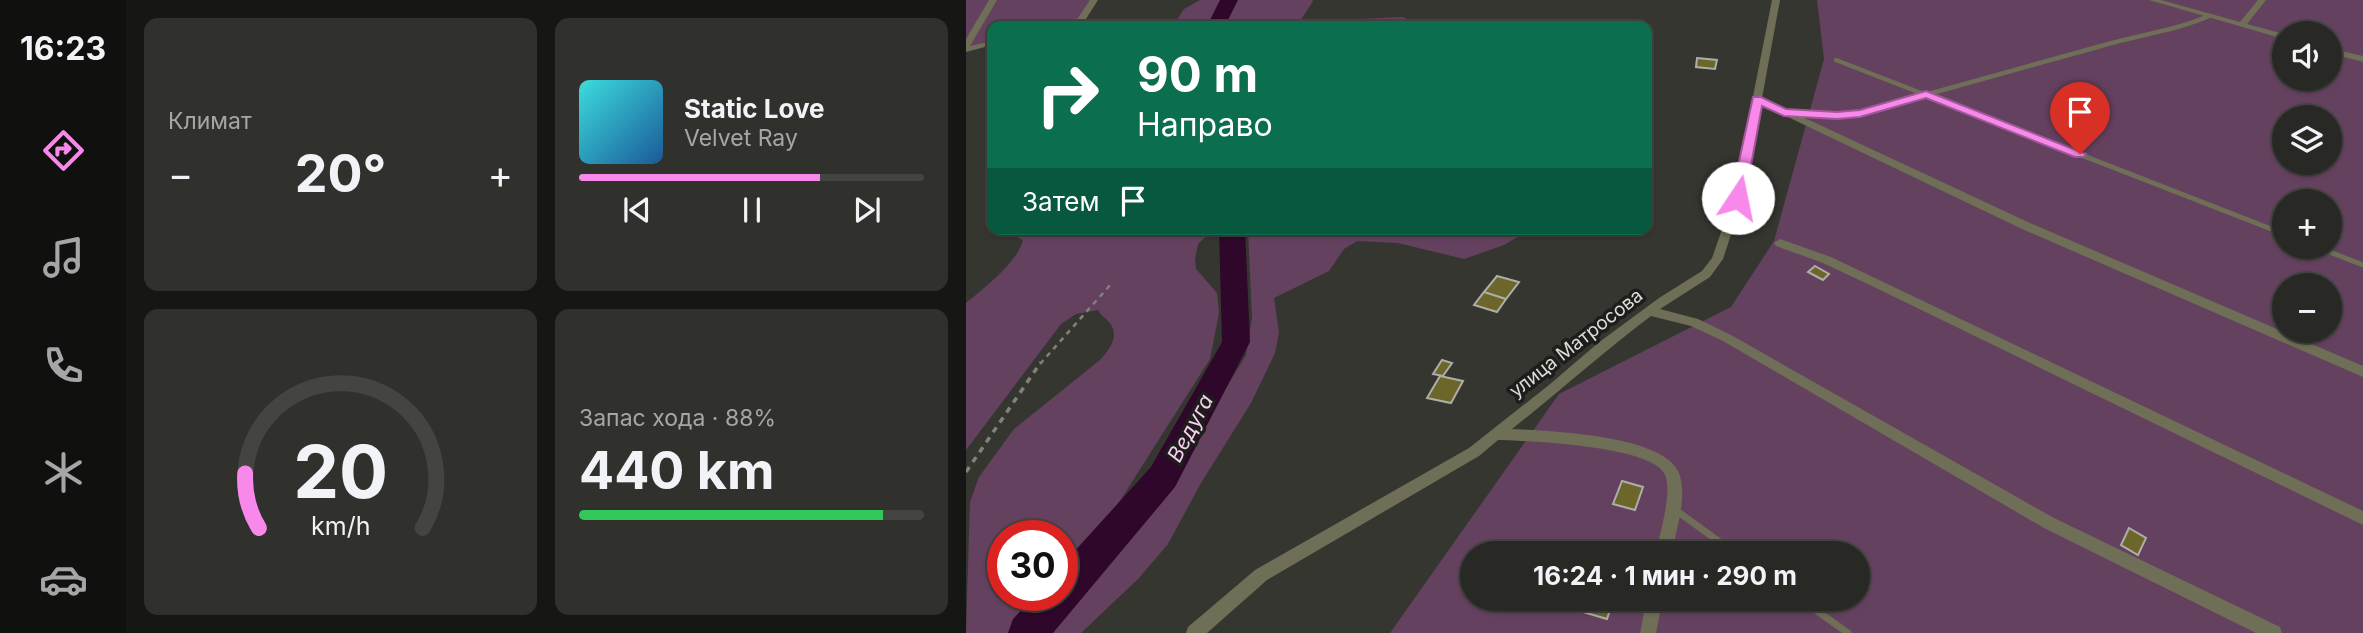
<!DOCTYPE html>
<html lang="ru">
<head>
<meta charset="utf-8">
<style>
	body { margin:0; font-family:Inter,sans-serif; background:#30302d; color:#f1f3f6; height:100vh; display:flex; flex-direction:column; font-size:26px; white-space:nowrap }
	* { box-sizing:border-box; margin:0 }
	p { font-size:23px; color:#a5a6a7 }
	.icon { flex:none; width:38px; height:38px; fill:none; stroke:currentColor; stroke-width:2; stroke-linecap:round; stroke-linejoin:round }
	.map { position:relative; flex:1; overflow:hidden }
	.sheet { display:flex; flex-direction:column; gap:18px; padding:18px; background:#161614; width:840px }
	.sheet>* { flex:none }
	.top-card { position:absolute; left:21px; top:21px; width:665px; height:214px; border-radius:14px; box-shadow:0 2px 5px #0004,0 0 0 2px #444442; background:#0b6e4f; color:#fff; overflow:hidden }
	.fabs { position:absolute; left:1306px; top:21px; display:grid; gap:14px }
	.fabs a { display:grid; place-items:center; width:70px; height:70px; border-radius:50%; background:#282825; box-shadow:0 2px 5px #0004,0 0 0 2px #444442; font-size:35px }
	.speed { position:absolute; left:21px; top:520px; display:flex; gap:14px; font-size:35px; font-weight:700; text-align:center }
	.speed>* { display:grid; place-content:center; width:91px; height:91px; border-radius:50%; background:#282825; box-shadow:0 2px 5px #0004,0 0 0 2px #444442; line-height:1 }
	.speed .limit { border:10px solid #d22; background:#fff; color:#111 }
	.pin { position:absolute; display:grid; place-items:center; width:60px; height:60px; color:#fff; margin:-72px -30px; border-radius:50% 50% 50% 0; rotate:-45deg; box-shadow:0 0 7px #0007 }
	.pin .icon { rotate:45deg }
	.me { position:absolute; width:77px; margin:-38px; rotate:11deg; stroke-linejoin:round; filter:drop-shadow(0 0 5px #0008) }
	.turn { display:flex; align-items:center; gap:24px; height:147px; padding:0 35px; font-size:32px }
	.turn .icon { width:91px; height:91px; stroke-width:2.5 }
	.turn b { display:block; font-size:49px; line-height:60px }
	.then { display:flex; align-items:center; height:66px; padding:0 35px; background:#0003; gap:14px; font-size:26px }
	.big { font-size:52px; font-weight:700; line-height:1.1 }
	.sheet .widget { flex:1; display:flex; flex-direction:column; justify-content:center; gap:10px; min-width:0; padding:0 24px; border-radius:14px; background:#30302d }
	.sheet .dial { align-items:center; gap:0 }
	.dial svg { height:182px; overflow:visible; fill:none; stroke:#444442; stroke-width:7; stroke-linecap:round; text-anchor:middle }
	.dial text { fill:#f1f3f6; stroke:none }
	.song { display:flex; align-items:center; gap:21px }
	.cover { width:84px; height:84px; border-radius:10px; background:linear-gradient(135deg,hsl(180 70% 55%),hsl(210 70% 35%)) }
	.played { height:7px; border-radius:4px; background:linear-gradient(90deg,#f888ea 70%,#444442 70%) }
	.keys { display:flex; justify-content:space-around; direction:ltr }
	.heat { display:flex; justify-content:space-between; align-items:center; font-size:38px; direction:ltr }
	.charge { height:10px; border-radius:5px; background:linear-gradient(90deg,#34c759 88%,#444442 0) }
	.sheet .tiles { flex:1; display:grid; gap:18px; grid-template-columns:repeat(2,1fr) }
	.trip { position:absolute; left:494px; top:541px; width:410px; height:70px; border-radius:35px; background:#282825; box-shadow:0 2px 5px #0004,0 0 0 2px #444442; font-weight:700; line-height:70px; text-align:center }
	main { display:flex; flex:1; min-height:0 }
	.menu { display:flex; flex-direction:column; width:126px; justify-content:space-around; align-items:center; background:#10100f; color:#a5a6a7 }
	.menu .icon { width:49px; height:49px }
	.menu .active { color:#f888ea }
	.menu b { font-size:32px; color:#f1f3f6 }
	.map>svg:first-child { display:block }
</style>
</head>
<body>
<main>
<nav class="menu">
<b>16:23</b>
<svg class="icon active" aria-label="directions" viewBox="0 0 24 24"><path d="M12 3l9 9-9 9-9-9zM9 14v-3h6M13 9l2 2-2 2"/></svg>
<svg class="icon" aria-label="music" viewBox="0 0 24 24"><path d="M9 18V5l10-2v13"/><circle cx="6" cy="18" r="3"/><circle cx="16" cy="16" r="3"/></svg>
<svg class="icon" aria-label="phone" viewBox="0 0 24 24"><path d="M5 4h4l2 5-3 2q2 4 5 5l2-3 5 2v4C11 20 4 13 5 4z"/></svg>
<svg class="icon" aria-label="climate" viewBox="0 0 24 24"><path d="M12 3v18M4 7l16 10M4 17L20 7"/></svg>
<svg class="icon" aria-label="car" viewBox="0 0 24 24"><path d="M5 17H2v-5l4-1 3-4h7l3 4 3 1v5h-3M9 17h6M6 11h13"/><circle cx="7" cy="17" r="2"/><circle cx="17" cy="17" r="2"/></svg>
</nav>
<section class="sheet">
<div class="tiles">
<div class="widget"><p>Климат</p>
<div class="heat"><a>−</a><b class="big">20°</b><a>+</a></div>
</div>
<div class="widget">
<div class="song"><i class="cover"></i><div><b>Static Love</b><p>Velvet Ray</p></div></div>
<div class="played"></div>
<div class="keys"><svg class="icon" aria-label="previous" viewBox="0 0 24 24"><path d="M18 5L8 12l10 7zM5 5v14"/></svg><svg class="icon" aria-label="pause" viewBox="0 0 24 24"><path d="M8 5v14M16 5v14"/></svg><svg class="icon" aria-label="next" viewBox="0 0 24 24"><path d="M6 5l10 7-10 7zM19 5v14"/></svg></div>
</div>
<div class="widget dial"><svg viewBox="0 0 100 80">
<path d="M14 69A42 42 0 1 1 86 69"/>
<path d="M14 69A42 42 0 0 1 8 45" stroke="#f888ea"/>
<text x="50" y="56" font-size="32" font-weight="700">20</text>
<text x="50" y="72" font-size="11">km/h</text>
</svg></div>
<div class="widget"><p>Запас хода · 88%</p><b class="big">440 km</b><div class="charge"></div></div>
</div>
</section>
<div class="map">
<svg width="1397" height="633" viewBox="0 0 1397 633">
	<rect width="100%" height="100%" fill="#363631"/>
	<path fill="#654160" fill-rule="evenodd" d="M0,0H125L116,19L89,26H26V42L0,49Z
		M234,0H346L347,1L333,23L339,26H207L218,9Z
		M851,0H1397V633H424L593,394L765,307L808,241L858,59ZM1318,33H1363V79H1318ZM1318,117H1363V163H1318ZM1318,201H1363V247H1318ZM1318,285H1363V331H1318ZM506,553H891V598H506Z
		M437,17L454,26H360L392,19Z
		M29,229H248L232,244L229,259L230,269L251,293L253,313L244,359L150,507L96,581V536H37V595H84L46,633H0L4,502L13,477L48,429L134,360C143,350 154,337 144,323C140,318 135,316 132,310L110,314L95,324L0,450V303C17,289 52,262 57,240L49,236L27,233Z
		M282,229H565L538,245L498,259L432,243L391,241L378,249L363,271L308,298L313,333L309,353L285,403L235,483L202,544L173,578L115,633H78L119,593L169,534L191,503L280,355L286,318Z"/>
	<g fill="none" stroke-linecap="round" stroke-linejoin="round">
		<path fill="#2e072a" fill-rule="evenodd" d="M254,0H272L259,26H241Z
			M253,229H279L284,342L209,487L87,633H42L47,619L70,595H96V565L185,467L256,342Z"/>
	</g>
	<path fill="#6c662b" stroke="#aeaea8" stroke-width="2" d="M731,58L751,60L749,69L730,67Z
		M849,266L863,274L857,280L842,272Z
		M531,276L553,282L540,299L518,292Z
		M518,292L540,299L531,312L508,305Z
		M476,360L486,363L477,376L467,374Z
		M474,376L497,381L485,403L461,398Z
		M656,481L677,487L669,510L647,504Z
		M1163,528L1180,538L1172,555L1155,545Z
		M611,598H648L641,619L607,609Z"/>
	<g fill="none" stroke-linecap="round" stroke-linejoin="round">
		<path stroke="#81817d" stroke-width="2.5" stroke-dasharray="5 5" stroke-linecap="butt" d="M74,364L146,283"/>
		<path stroke="#81817d" stroke-width="3.5" stroke-dasharray="6 6" stroke-linecap="butt" d="M0,472L75,362"/>
		<path stroke="#6f6e56" stroke-width="4.5" d="M870,60L1122,158
			M820,112L871,115L894,113C975,91 1055,68 1135,46C1172,35 1208,31 1243,16"/>
		<path stroke="#6f6e56" stroke-width="5" d="M1118,156L1318,234
			M1351,247L1397,265"/>
		<path stroke="#6f6e56" stroke-width="7" d="M708,509L769,553
			M833,598L882,633"/>
		<path fill="#6f6e56" fill-rule="evenodd" d="M23,0H31L4,46L26,41V45L0,52V39Z
			M124,0H132L118,22L101,26H89L112,18Z
			M806,0H814L796,98L1064,223L1397,366V377L1056,229L795,104L777,198L757,259L744,277L694,309L732,319L765,335L1088,518L1314,627L1316,633H1290L1078,528L757,341L725,326L685,316C637,352 593,392 546,429C583,431 698,435 713,473C722,497 710,529 706,553H690C693,535 708,489 698,473C682,446 564,441 532,440L513,456L301,580L241,633H220L222,627L289,570L503,448L583,385L632,343L693,298L736,271L746,258L767,198Z
			M1183,0H1195L1274,22L1292,0H1300L1281,24L1318,34V39Z
			M1363,48L1397,56V62L1363,53Z
			M814,239L865,257L1397,511V525L908,287L857,263L810,246L808,243Z
			M681,598H697L690,633H674Z"/>
	</g>
	<path fill="#f888ea" stroke="#a15898" stroke-width="2" d="M960,91L1120,154L1118,157H1109L960,98L894,117L871,119L818,116L796,106L779,198L772,203L765,198L787,97H795L820,109L871,112L894,110Z"/>
	<g text-anchor="middle" dominant-baseline="central" stroke-width="7" stroke-linejoin="round" paint-order="stroke">
		<g font-size="19" fill="#dcdcd9" stroke="#1d1d1b">
			<text transform="translate(610 343) rotate(-38)">улица Матросова</text>
		</g>
		<g font-size="21" font-style="italic" fill="#f8cef1" stroke="#1d1d1b">
			<text transform="translate(224 428) rotate(-62)">Ведуга</text>
		</g>
	</g>
</svg>
<div class="fabs">
<a><svg class="icon" aria-label="sound" viewBox="0 0 24 24"><path d="M4 9h4l5-4v14l-5-4H4zM17 9q2 3 0 6"/></svg></a>
<a><svg class="icon" aria-label="layers" viewBox="0 0 24 24"><path d="M12 4l9 5-9 5-9-5zM3 14l9 5 9-5"/></svg></a>
<a>+</a>
<a>−</a>
</div>
<div class="speed"><div class="limit">30</div></div>
<div class="pin" style="left:1114px;top:154px;background:#d93025"><svg class="icon" aria-label="arrive" viewBox="0 0 24 24"><path d="M6 21V4h12l-3 4 3 4H6"/></svg></div>
<svg class="me" style="left:772px;top:198px" viewBox="-20 -20 40 40"><circle r="19" fill="#fff"/><path d="M0-13L10 11 0 6-10 11z" fill="#f888ea"/></svg>
<div class="trip">16:24 · 1 мин · 290 m</div>
<div class="top-card">
<div class="turn"><svg class="icon" aria-label="right" viewBox="0 0 24 24"><path d="M7 20v-9h11M14 6l5 5-5 5"/></svg><div><b>90 m</b>Направо</div></div>
<div class="then">Затем<svg class="icon" aria-label="arrive" viewBox="0 0 24 24"><path d="M6 21V4h12l-3 4 3 4H6"/></svg></div>
</div>
</div>
</main>
</body>
</html>
